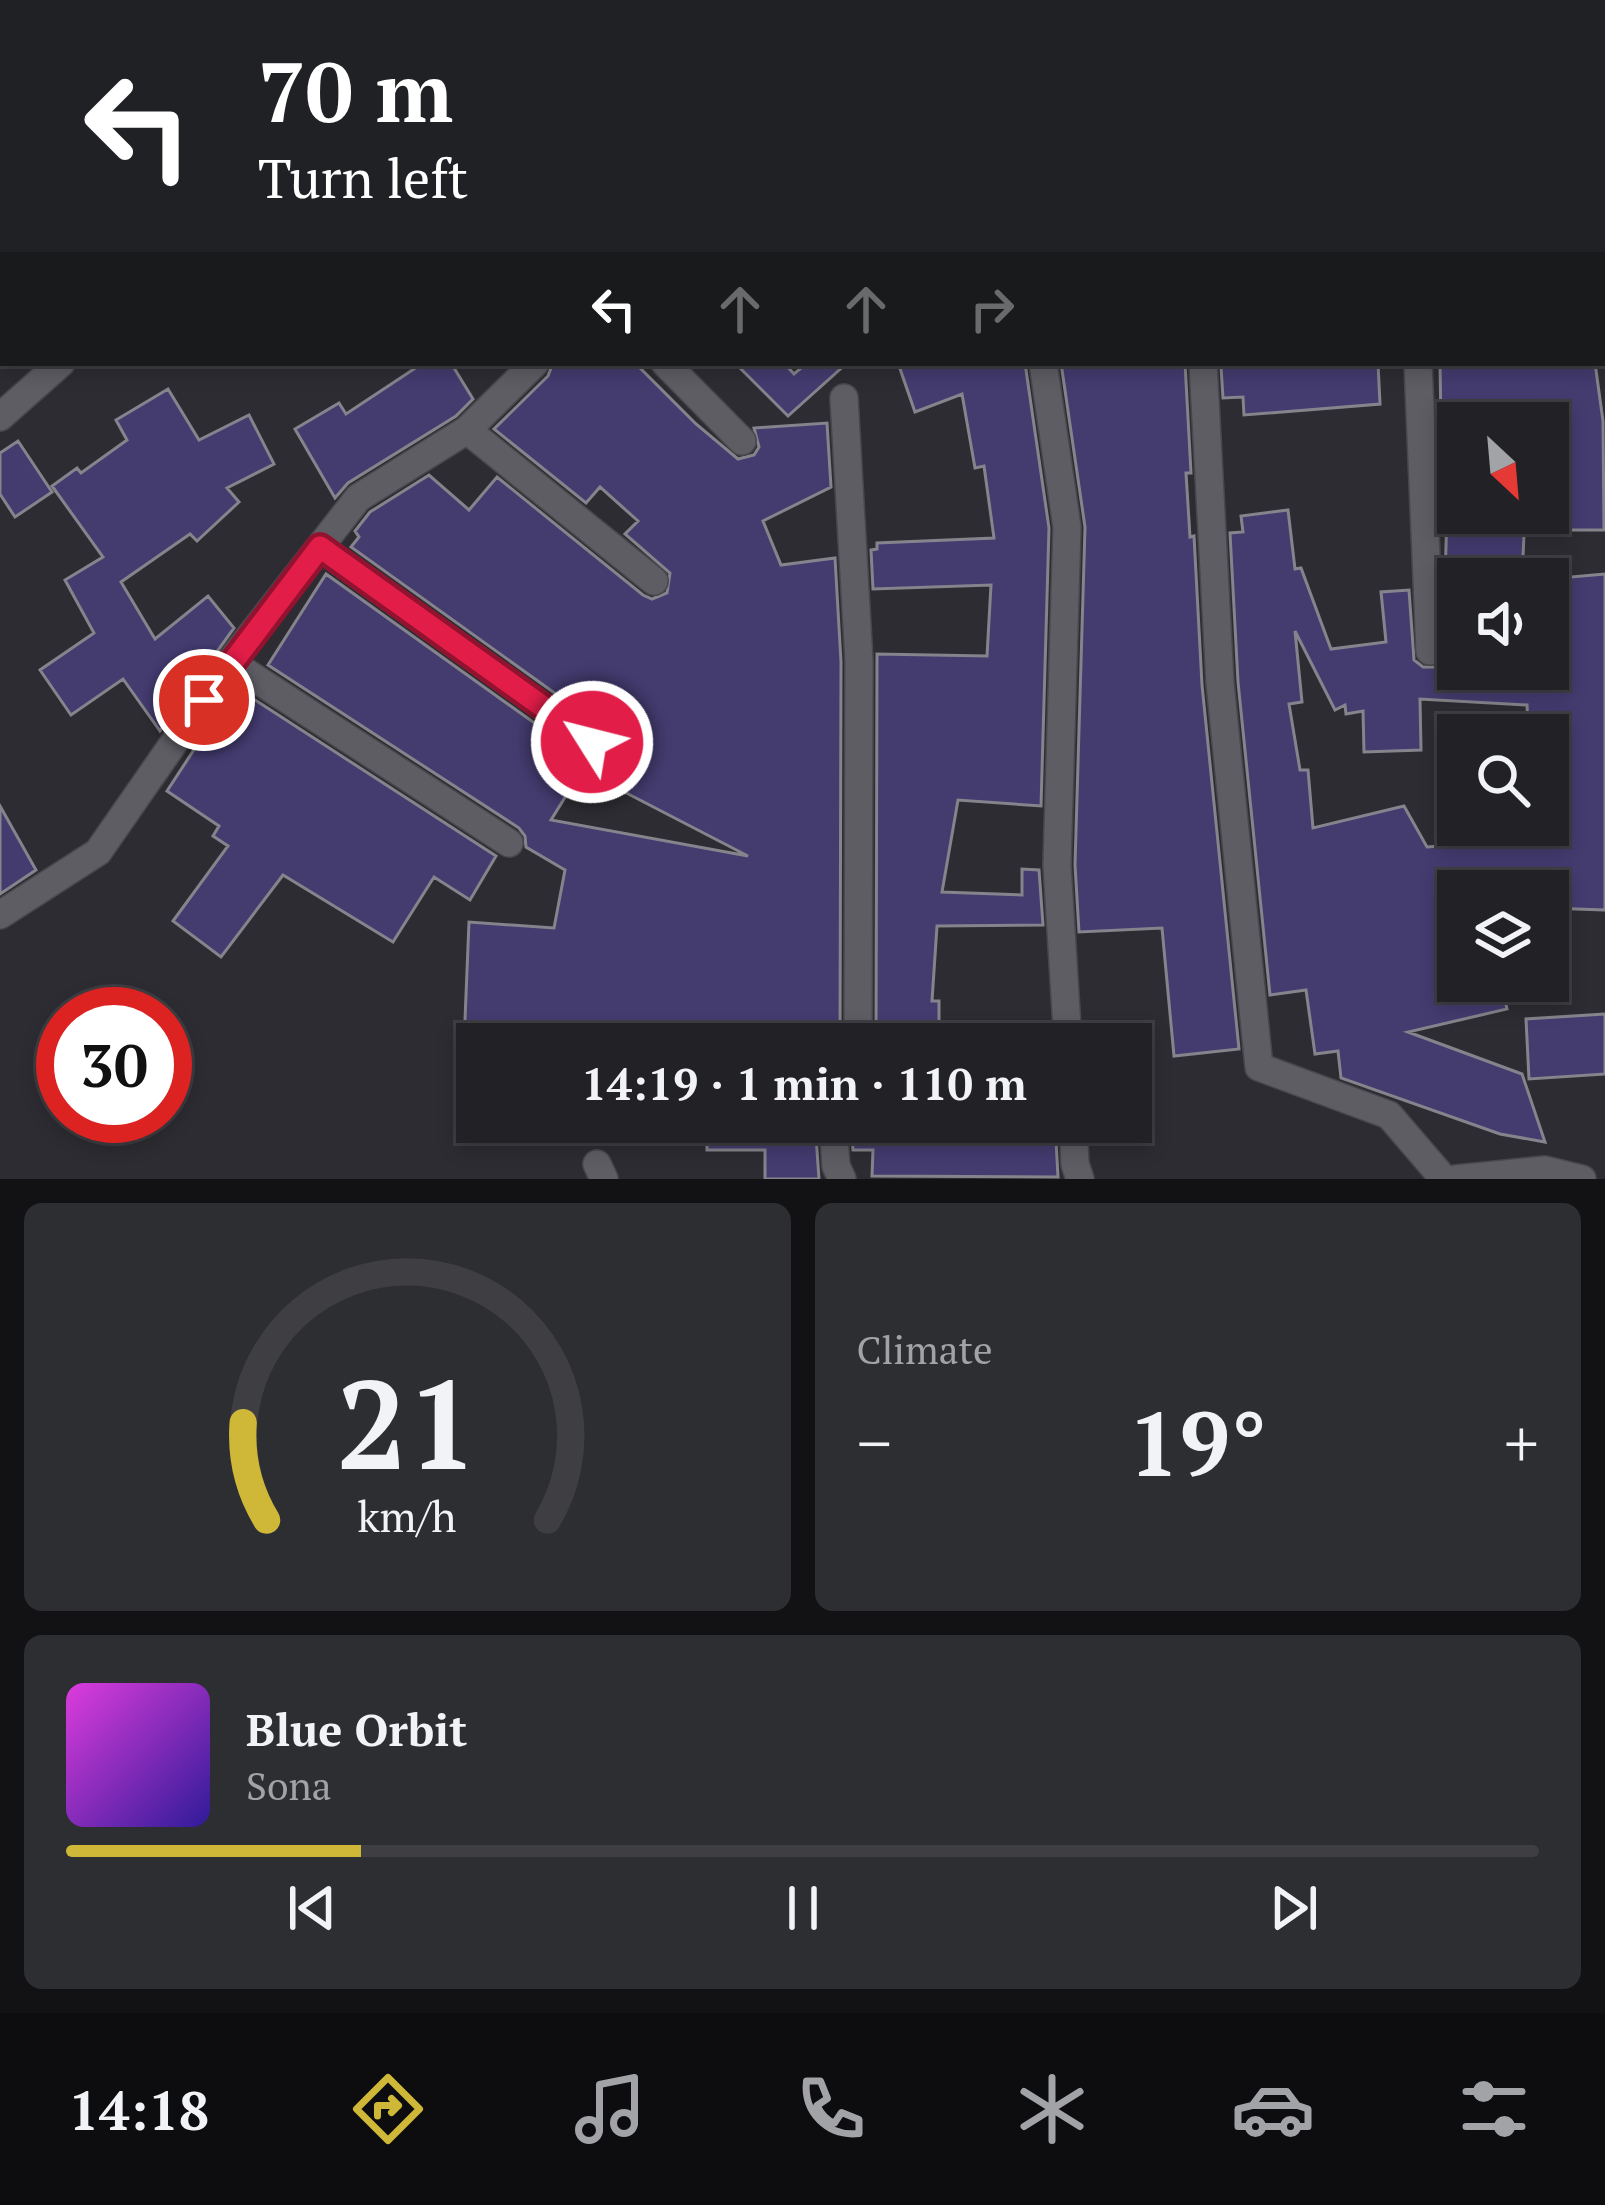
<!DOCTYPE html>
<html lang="en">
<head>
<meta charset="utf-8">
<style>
	body { margin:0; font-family:"PT Serif",serif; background:#2d2e32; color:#f1f3f6; height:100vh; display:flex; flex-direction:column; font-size:45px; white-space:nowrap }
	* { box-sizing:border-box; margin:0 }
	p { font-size:39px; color:#a2a3a7 }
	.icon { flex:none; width:66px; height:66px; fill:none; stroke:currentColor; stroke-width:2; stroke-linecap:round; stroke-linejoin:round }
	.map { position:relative; height:1179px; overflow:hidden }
	.panel { display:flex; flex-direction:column; gap:24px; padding:24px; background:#121215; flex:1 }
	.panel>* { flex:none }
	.guide { position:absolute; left:0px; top:0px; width:1605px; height:366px; box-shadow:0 6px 18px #0003,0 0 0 3px #3e3e43; background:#202124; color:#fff; overflow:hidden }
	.needle { width:78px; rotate:154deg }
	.controls { position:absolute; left:1437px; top:402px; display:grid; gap:24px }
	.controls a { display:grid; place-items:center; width:132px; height:132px; border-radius:0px; background:#212126; box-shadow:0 6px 18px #0003,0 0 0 3px #3e3e43; font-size:60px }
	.speed { position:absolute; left:36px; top:987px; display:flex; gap:24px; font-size:60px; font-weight:700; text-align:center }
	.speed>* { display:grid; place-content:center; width:156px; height:156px; border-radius:50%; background:#212126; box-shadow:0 6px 18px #0003,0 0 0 3px #3e3e43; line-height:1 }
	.speed .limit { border:18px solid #d22; background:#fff; color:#111 }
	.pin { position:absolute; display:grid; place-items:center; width:102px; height:102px; color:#fff; margin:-51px; border:6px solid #fff; border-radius:50%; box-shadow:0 3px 12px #0007 }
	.me { position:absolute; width:132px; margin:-66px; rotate:306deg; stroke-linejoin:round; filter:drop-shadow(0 0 9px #0008) }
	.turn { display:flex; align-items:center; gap:42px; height:252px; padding:0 60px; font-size:54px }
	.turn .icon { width:156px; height:156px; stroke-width:2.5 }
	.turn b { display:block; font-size:84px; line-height:102px }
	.lanes { display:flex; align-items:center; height:114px; padding:0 60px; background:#0003; justify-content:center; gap:60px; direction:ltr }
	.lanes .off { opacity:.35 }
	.big { font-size:90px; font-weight:800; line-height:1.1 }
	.panel .widget { flex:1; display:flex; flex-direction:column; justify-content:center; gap:18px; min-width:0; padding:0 42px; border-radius:18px; background:#2d2e32 }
	.panel .dial { align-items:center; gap:0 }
	.dial svg { height:312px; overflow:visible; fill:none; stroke:#3e3e43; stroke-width:7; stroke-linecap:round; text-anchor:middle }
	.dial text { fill:#f1f3f6; stroke:none }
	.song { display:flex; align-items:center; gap:36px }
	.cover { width:144px; height:144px; border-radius:18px; background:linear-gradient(135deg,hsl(300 70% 55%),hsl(250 70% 35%)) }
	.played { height:12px; border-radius:6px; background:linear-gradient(90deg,#cfb837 20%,#3e3e43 20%) }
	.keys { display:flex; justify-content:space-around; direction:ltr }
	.heat { display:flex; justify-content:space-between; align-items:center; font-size:66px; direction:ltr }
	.panel .tiles { flex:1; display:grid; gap:24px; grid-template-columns:1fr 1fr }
	.widget:last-child { grid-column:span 2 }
	.trip { position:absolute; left:456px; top:1023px; width:696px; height:120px; border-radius:0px; background:#212126; box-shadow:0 6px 18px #0003,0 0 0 3px #3e3e43; font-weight:800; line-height:120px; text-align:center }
	.tab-bar { display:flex; height:192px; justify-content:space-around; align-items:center; background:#0d0d0f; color:#a2a3a7 }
	.tab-bar .icon { width:84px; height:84px }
	.tab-bar .current { color:#cfb837 }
	.tab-bar b { font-size:54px; color:#f1f3f6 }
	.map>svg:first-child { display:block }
</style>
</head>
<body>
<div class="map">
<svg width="1605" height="1179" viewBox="0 0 1605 1179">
	<rect width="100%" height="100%" fill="#2c2c32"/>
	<path fill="#443b6f" stroke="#85848c" stroke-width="3" fill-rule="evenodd" d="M423,363H451L473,399L456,416L348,483L335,498L295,429L339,403L346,414Z
		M553,363H635L696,424L738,459L754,455L759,447L754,428L827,423L831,487L763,521L781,565L835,558L841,662L840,1044H464L469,922L554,928L565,870L526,847L525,836L519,828L268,665L326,574L582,757L591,760L606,753L610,743L602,727L351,547L359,537L355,531L370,512L429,475L469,510L497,477L643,595L652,599L667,593L670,573L625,534L638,521L600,487L586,503L494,429L548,376ZM582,770L748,856L551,820Z
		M735,363H784L794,374L807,363H847L788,416Z
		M898,363H1025L1049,528L1041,806L958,800L942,892L1022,895V869L1039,870L1043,925L937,926L932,1001H939V1044H876L877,654L987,656L991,585L873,589L871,550L877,549V543L994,538L984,466L975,468L962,394L915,412Z
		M1061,363H1185L1191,473H1186L1190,537L1194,536L1202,685L1239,1049L1174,1056L1162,928L1079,932L1075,865L1085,527Z
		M1245,363H1292V367L1378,363L1380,404L1244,415L1243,397L1223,398L1221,367Z
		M1440,363H1595L1603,421L1604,530H1548V423H1441Z
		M168,389L199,440L249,415L274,464L227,488L239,502L197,541L190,534L121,582L155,639L208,596L234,628L160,731L123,679L71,715L40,670L94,633L65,580L103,557L52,486L77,468L81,473L127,440L116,420Z
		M18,441L52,492L15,517L0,494V453Z
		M1288,510L1295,569L1301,568L1331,649L1386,642L1381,592L1409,590L1414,660L1423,667H1439L1448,651L1445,586L1458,585V669H1548V637L1563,636L1559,578L1605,574V910L1548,908V891H1458V981H1465L1467,992L1501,984L1507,1009L1408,1032L1522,1074L1545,1142L1500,1134L1341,1078L1338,1051L1315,1054L1306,990L1270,995L1238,682L1230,533L1243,532L1241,516ZM1295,631L1335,710L1345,705L1346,714L1363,711L1364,752L1421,750L1420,699L1527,705L1528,729L1549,728L1551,825H1483L1484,843L1427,847L1404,806L1313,828L1308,770H1300L1289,704L1302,702Z
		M1447,513H1525L1522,579H1445Z
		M235,687L496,856L470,900L434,877L393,942L283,875L221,957L173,921L228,846L213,836L219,826L167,791Z
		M0,806L36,870L0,894Z
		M1605,1014V1074L1529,1079L1526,1019Z
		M707,1122H815L819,1179H765V1150H707Z
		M851,1122H1055L1058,1177L872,1176L873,1150H853Z"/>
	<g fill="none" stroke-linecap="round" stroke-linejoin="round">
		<defs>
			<path id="minor" d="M1402,0V3
				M1597,0V3
				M85,3L86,0
				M748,3L754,0
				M1003,3L1007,0
				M0,77L3,78
				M1602,120L1605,187
				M665,363L742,441
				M1043,363L1067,527L1057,865L1068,1044
				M1203,363L1220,683L1259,1067L1389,1115L1444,1179
				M1418,363L1430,651
				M844,398L859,661L858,1044
				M0,417L61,363
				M467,430L654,581
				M320,547L592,742
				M230,662L509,843
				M0,915L98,852L230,662L358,498L467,430L535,363
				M833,1122L836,1166L842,1179
				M1073,1122L1075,1164L1080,1179
				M597,1164L604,1179
				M1456,1179L1545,1170L1582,1179"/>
		</defs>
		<use href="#minor" stroke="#48474c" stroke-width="30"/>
		<use href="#minor" stroke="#5e5d64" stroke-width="27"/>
	</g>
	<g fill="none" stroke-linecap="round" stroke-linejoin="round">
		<defs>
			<path id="route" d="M204,700L320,547L592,742"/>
		</defs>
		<use href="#route" stroke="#92132f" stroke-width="30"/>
		<use href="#route" stroke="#e11d48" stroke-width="21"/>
	</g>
</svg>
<div class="controls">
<a><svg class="needle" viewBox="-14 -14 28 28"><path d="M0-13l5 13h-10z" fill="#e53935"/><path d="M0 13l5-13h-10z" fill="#a2a3a7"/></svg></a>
<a><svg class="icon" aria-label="sound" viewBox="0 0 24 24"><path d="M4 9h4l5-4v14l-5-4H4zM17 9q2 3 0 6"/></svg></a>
<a><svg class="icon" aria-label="search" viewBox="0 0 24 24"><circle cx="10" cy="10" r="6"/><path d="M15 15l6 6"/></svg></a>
<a><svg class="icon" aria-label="layers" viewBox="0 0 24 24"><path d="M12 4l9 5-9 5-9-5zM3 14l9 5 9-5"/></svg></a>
</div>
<div class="speed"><div class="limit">30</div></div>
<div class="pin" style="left:204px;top:700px;background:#d93025"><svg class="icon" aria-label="arrive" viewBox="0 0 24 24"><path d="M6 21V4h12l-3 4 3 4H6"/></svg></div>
<svg class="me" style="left:592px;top:742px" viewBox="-20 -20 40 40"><circle r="17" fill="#e11d48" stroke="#fff" stroke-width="3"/><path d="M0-11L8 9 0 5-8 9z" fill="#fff"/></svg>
<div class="trip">14:19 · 1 min · 110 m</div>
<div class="guide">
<div class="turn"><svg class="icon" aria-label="left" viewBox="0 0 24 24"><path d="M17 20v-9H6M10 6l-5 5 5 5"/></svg><div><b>70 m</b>Turn left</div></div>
<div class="lanes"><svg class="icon" aria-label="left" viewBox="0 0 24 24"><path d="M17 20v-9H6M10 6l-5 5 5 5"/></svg><svg class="icon off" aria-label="ahead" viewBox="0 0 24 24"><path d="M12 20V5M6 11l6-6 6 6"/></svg><svg class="icon off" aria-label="ahead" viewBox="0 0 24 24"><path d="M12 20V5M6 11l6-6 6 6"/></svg><svg class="icon off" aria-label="right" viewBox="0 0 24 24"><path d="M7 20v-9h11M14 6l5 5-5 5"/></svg></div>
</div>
</div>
<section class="panel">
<div class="tiles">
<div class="widget dial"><svg viewBox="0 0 100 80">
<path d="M14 69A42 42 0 1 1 86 69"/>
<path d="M14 69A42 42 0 0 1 8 44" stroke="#cfb837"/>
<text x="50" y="56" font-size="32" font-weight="700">21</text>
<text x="50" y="72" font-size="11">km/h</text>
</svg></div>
<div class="widget"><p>Climate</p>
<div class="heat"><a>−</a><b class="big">19°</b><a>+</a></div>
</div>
<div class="widget">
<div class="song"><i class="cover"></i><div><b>Blue Orbit</b><p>Sona</p></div></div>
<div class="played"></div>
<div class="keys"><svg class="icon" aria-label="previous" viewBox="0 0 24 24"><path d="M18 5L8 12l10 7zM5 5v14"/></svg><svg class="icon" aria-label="pause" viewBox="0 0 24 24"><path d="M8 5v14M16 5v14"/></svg><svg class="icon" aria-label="next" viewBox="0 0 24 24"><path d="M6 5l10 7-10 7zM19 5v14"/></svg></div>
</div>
</div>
</section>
<nav class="tab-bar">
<b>14:18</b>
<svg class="icon current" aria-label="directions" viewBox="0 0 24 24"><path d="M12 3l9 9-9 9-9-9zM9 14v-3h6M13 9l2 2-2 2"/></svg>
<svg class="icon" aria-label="music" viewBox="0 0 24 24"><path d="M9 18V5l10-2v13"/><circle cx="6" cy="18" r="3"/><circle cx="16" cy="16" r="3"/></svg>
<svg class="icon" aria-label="phone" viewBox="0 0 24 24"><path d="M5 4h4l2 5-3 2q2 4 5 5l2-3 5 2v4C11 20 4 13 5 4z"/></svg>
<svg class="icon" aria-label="climate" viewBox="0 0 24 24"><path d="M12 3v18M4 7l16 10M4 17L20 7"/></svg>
<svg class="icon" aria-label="car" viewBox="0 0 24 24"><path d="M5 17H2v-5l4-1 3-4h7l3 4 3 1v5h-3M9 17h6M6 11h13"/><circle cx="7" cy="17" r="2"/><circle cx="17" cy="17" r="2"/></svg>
<svg class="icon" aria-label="filters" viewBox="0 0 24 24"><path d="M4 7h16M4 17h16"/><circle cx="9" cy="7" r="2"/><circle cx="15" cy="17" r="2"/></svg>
</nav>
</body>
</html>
